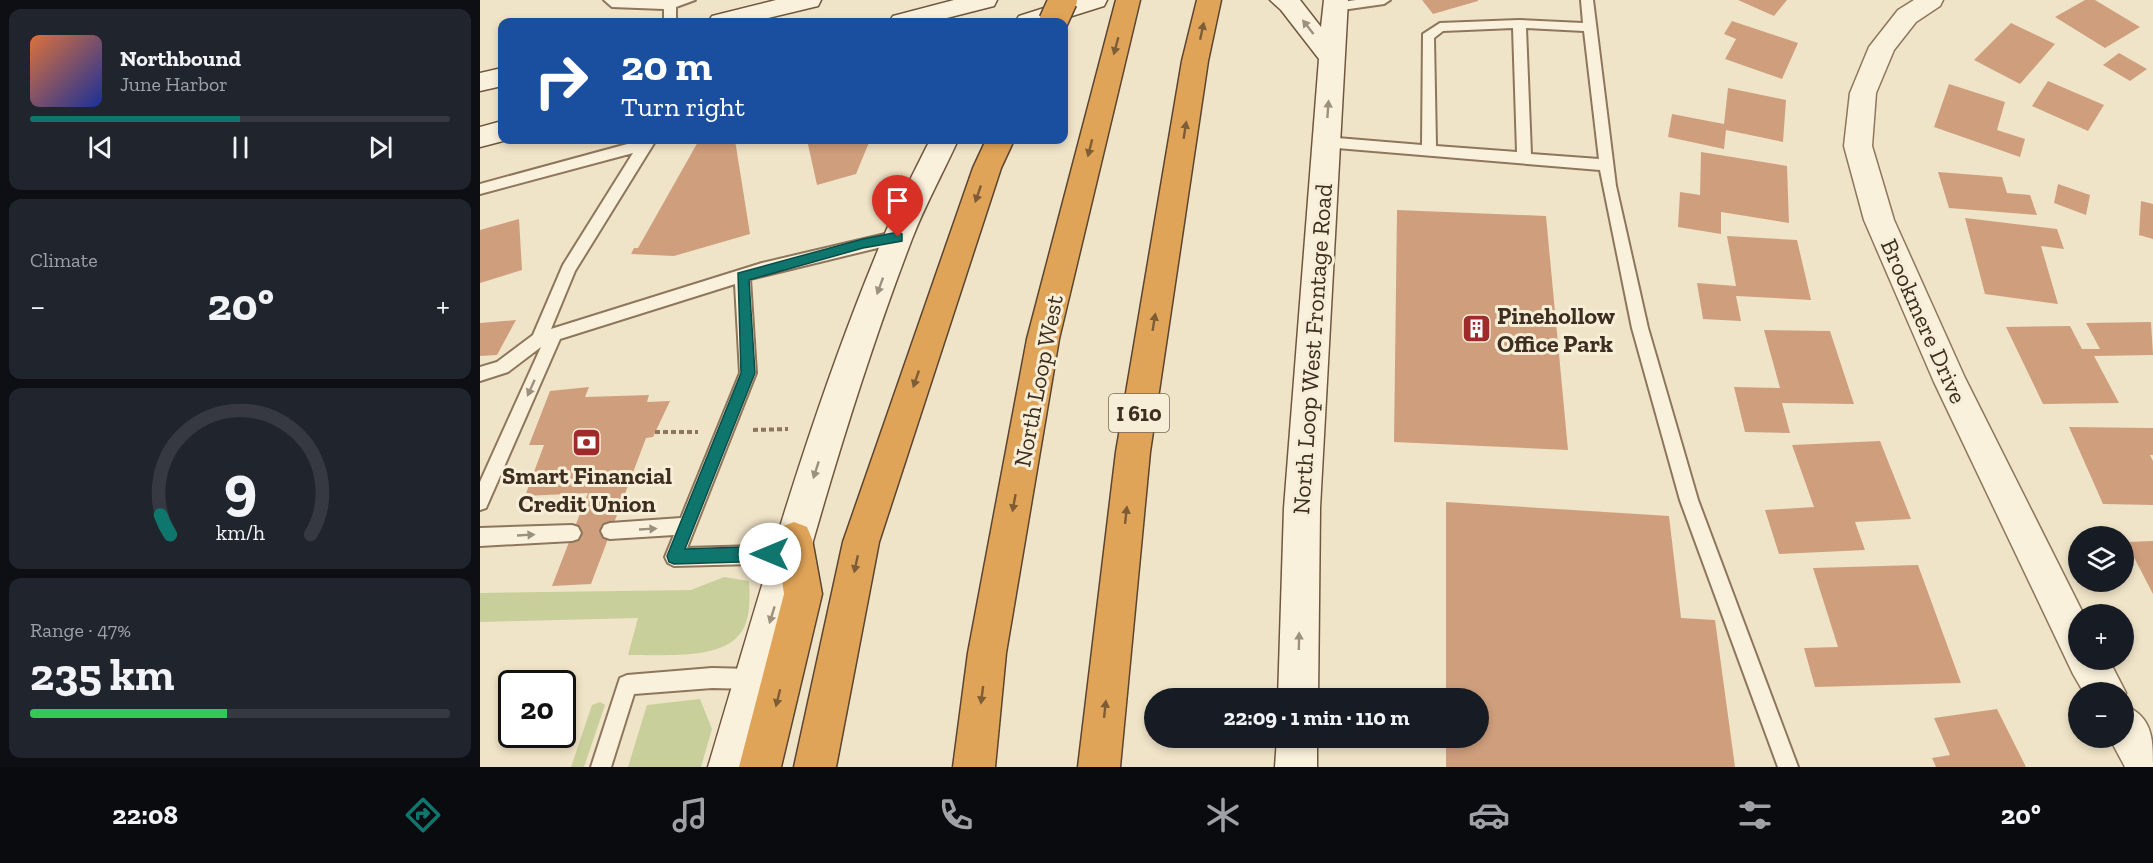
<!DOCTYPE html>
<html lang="en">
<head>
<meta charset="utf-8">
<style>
	body { margin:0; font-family:"Zilla Slab",serif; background:#20242c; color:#f1f3f6; height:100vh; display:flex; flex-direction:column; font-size:22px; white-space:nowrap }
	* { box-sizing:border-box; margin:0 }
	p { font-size:20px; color:#9ea1a6 }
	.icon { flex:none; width:33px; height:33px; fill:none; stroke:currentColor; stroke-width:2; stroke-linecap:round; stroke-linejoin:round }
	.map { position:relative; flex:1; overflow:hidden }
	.details { display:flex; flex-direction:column; gap:9px; padding:9px; background:#0d0f14; width:480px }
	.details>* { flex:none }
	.banner { position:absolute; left:18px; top:18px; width:570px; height:126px; border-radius:12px; box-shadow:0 3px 9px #0003; background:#1a4fa0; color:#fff; overflow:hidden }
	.controls { position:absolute; left:1588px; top:526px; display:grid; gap:12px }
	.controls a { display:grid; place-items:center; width:66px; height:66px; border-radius:50%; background:#171b24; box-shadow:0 3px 9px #0003; font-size:30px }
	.speed { position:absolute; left:18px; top:670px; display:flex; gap:12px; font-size:30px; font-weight:700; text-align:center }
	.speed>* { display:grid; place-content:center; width:78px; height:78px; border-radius:50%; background:#171b24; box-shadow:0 3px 9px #0003; line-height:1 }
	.speed .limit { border:3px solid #111; border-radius:9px; background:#fff; color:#111 }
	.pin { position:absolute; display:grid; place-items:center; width:51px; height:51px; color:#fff; margin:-62px -26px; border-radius:50% 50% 50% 0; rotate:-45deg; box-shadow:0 0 6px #0007 }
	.pin .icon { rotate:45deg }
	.me { position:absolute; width:66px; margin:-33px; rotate:270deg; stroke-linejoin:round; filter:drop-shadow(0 0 4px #0008) }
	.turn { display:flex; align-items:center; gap:21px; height:126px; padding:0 24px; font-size:27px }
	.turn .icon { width:78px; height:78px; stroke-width:2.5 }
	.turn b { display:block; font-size:42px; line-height:51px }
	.big { font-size:45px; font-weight:700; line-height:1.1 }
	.details .card { flex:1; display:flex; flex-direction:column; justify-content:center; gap:9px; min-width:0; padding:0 21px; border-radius:12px; background:#20242c }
	.details .dial { align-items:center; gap:0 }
	.dial svg { height:156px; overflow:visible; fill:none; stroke:#363941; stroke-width:7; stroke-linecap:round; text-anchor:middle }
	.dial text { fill:#f1f3f6; stroke:none }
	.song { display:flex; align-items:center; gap:18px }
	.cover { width:72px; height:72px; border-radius:9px; background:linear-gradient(135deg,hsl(20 70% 55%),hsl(230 70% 35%)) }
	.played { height:6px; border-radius:3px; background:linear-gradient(90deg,#0f766e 50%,#363941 50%) }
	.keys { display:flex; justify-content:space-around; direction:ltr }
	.heat { display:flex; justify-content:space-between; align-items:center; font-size:33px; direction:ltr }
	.charge { height:9px; border-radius:4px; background:linear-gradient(90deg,#34c759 47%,#363941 0) }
	.trip { position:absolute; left:664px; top:688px; width:345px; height:60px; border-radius:30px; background:#171b24; box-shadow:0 3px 9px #0003; font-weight:700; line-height:60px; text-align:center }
	.tabs { display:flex; height:96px; justify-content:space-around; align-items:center; background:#090b0e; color:#9ea1a6 }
	.tabs .icon { width:42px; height:42px }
	.tabs .selected { color:#0f766e }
	.tabs b { font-size:27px; color:#f1f3f6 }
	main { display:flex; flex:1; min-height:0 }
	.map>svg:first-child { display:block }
</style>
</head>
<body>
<main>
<section class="details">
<div class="card">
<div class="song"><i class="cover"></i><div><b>Northbound</b><p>June Harbor</p></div></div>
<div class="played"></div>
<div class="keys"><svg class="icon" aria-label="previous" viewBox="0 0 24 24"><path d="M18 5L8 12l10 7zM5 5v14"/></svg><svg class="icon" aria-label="pause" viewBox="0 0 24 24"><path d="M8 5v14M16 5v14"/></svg><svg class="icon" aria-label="next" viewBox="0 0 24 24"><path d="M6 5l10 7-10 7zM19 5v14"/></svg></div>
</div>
<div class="card"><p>Climate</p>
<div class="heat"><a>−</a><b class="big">20°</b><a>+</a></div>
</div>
<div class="card dial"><svg viewBox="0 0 100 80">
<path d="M14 69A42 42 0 1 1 86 69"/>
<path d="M14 69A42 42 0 0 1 9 59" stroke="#0f766e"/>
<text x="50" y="56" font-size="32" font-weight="700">9</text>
<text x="50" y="72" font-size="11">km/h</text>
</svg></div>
<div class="card"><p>Range · 47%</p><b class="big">235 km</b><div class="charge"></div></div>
</section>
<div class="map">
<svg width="1673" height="767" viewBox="0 0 1673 767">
	<rect width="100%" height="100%" fill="#f0e4c8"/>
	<path fill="#c9cf9b" d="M244,577L269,581C270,597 271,622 259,635C238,661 179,654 148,655L158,618L0,622V593L211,590Z
		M220,699L232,729L221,767H148L167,705Z
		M120,702L125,705L104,767H91L112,705Z"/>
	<path fill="#cf9f7d" d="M942,0H998V1L953,14Z
		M1258,0H1307L1294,16Z
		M1605,0H1615L1660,27L1625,48L1575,17Z
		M1252,21L1318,43L1302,79L1245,59L1256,39L1244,34Z
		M1531,23L1575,44L1540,84L1494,60Z
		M1639,53L1667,69L1650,81L1623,65Z
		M1568,81L1624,105L1608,131L1552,106Z
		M1469,84L1525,102L1517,130L1545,139L1540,157L1454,127Z
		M1248,88L1306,100L1303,142L1246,130L1244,149L1188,137L1192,114L1244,124Z
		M219,140H255L270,234L194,256L151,254L154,248H158Z
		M327,140H390L376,174L337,185Z
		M1221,152L1307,166L1309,223L1241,212V234L1198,227L1200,192L1220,195Z
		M1458,172L1522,177L1527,193L1550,195L1557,215L1469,208Z
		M1578,184L1610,195L1606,215L1574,203Z
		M1661,201L1673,204V239L1659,235Z
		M917,210L1066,216L1088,450L914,442Z
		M1485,218L1577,229L1584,249L1561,246L1578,304L1505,294Z
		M39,219L42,270L0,283V230Z
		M1247,236L1317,240L1331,300L1256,296L1261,321L1223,319L1217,283L1256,286Z
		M36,320L17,355L0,356V323Z
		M1671,322L1673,355L1614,356L1639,403L1563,404L1526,327L1590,326L1602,349H1620L1606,323Z
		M1284,330L1350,331L1374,404L1302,403L1310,433L1265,432L1254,387L1300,388Z
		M109,387L105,397L169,395L167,402L190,401L173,437L166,438L111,584L72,586L108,493L45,496L64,445H49L70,391Z
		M1589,427L1673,428V455H1670L1673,461V505L1623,504Z
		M1400,441L1431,519L1375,522L1385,550L1299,554L1285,510L1334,507L1312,445Z
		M966,502L1189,516L1201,618L1235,620L1255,767H966V738H999V699H966Z
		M1673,541V594L1646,542Z
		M1438,565L1481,683L1335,687L1324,648L1358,647L1333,568Z
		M1517,709L1546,767H1456L1452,758L1470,755L1454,718Z"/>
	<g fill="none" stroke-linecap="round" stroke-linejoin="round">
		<defs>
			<path id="service" d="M124,0H215L196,7V22H184V9L132,7Z
				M876,0H910L904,4L855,11L849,7L855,3Z
				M1101,0H1113L1136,186L1168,328L1218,500L1318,767H1298L1200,500L1152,328L1120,170L845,147L838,142L845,137L942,145L943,34L960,23L1039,20L1103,23ZM1033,28L1037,152L956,146L954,38L963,31ZM1046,28L1104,31L1119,159L1051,154Z
				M162,140H176L95,271L71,329L282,263L418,231L425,237L418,243L270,279L276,373L207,548L310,545L316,548L319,554L316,560L310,563L194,566L188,563L185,557L194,535L130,539L124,537L121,531L124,525L130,523L201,518L260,373L255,284L80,339L6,508L0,510V482L61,347L28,372L0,381V367L17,362L53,335L83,265L153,153L0,194V184Z
				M92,525L98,527L101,533L98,539L92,541L0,546V528Z
				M232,668L273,669L280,672L283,679L280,686L273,689L232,688L154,694L131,767H111L140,678L147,675Z"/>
			<path id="minor" d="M1434,0H1463L1460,6L1436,22L1414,50L1396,93L1392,146L1414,220L1485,378L1604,615H1599V660H1629L1646,693L1644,697V693H1604L1593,674L1454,382L1384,220L1364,146L1370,93L1389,47L1418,10Z
				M1644,705C1673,717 1673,739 1673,767H1645L1630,739L1644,738Z"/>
			<path id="secondary" d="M296,0H341L338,6L272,22H228L232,16Z
				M474,0H517L514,6L451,22H409L413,16Z
				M589,0H627L624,6L573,22H535L539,16Z
				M790,0H820L841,27L844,0H868L840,508L838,699H798L804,508L839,59L801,10Z
				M22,68V86L0,91V73Z
				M22,121V140H27L0,147V127Z
				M450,140H478C463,173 445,205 432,239C366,411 319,590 270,767H228C281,589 331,409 403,238C417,205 434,172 450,140Z
				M797,738H837V767H795Z"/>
			<path id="motorway" d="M636,0H660L579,339L526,653L515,767H473L488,653L547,339Z
				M717,0H741L728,61L670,452L640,767H598L636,452L702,61Z
				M506,140H534L521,168L399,542L356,767H314L363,542L493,168Z
				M314,522L327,527L332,539L342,594L301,767H259L304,594L296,539L301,527Z"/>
		</defs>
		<use href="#service" stroke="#8d765c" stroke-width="4"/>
		<use href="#minor" stroke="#8d765c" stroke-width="3"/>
		<use href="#secondary" stroke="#6f573f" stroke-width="3"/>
		<use href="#motorway" stroke="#5b4430" stroke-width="3"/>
		<path stroke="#8d765c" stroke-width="4" stroke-dasharray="5 3" stroke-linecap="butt" d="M273,430L308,429
			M175,432H218"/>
		<use href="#service" fill="#faf1dc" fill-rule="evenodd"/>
		<use href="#minor" fill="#faf1dc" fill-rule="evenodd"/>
		<use href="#secondary" fill="#faf1dc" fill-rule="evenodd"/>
		<use href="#motorway" fill="#e0a458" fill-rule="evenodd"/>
		<defs>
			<path id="motorway-bridge" d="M573,22L583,0"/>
		</defs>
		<use href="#motorway-bridge" stroke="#5b4430" stroke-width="31" stroke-linecap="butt"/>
		<use href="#motorway-bridge" stroke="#e0a458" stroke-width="28"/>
	</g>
	<defs><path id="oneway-solid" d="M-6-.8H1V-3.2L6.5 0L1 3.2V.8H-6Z" transform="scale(1.5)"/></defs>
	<g fill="#9c907e">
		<use href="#oneway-solid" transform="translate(828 27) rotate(-128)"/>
		<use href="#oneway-solid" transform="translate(848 109) rotate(-86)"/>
		<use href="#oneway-solid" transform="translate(400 286) rotate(110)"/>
		<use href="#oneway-solid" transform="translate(51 388) rotate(114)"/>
		<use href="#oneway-solid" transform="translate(336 470) rotate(108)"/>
		<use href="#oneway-solid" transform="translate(168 529) rotate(-3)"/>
		<use href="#oneway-solid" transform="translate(46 535) rotate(-3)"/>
		<use href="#oneway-solid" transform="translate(292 615) rotate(107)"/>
		<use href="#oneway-solid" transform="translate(819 641) rotate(-89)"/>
	</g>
	<g fill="#7e5d36">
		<use href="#oneway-solid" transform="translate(722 31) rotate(-78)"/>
		<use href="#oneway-solid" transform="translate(636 46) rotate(105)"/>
		<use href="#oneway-solid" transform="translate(705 130) rotate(-81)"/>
		<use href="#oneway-solid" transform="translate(610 148) rotate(104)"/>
		<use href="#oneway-solid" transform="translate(498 194) rotate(109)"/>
		<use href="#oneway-solid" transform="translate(674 322) rotate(-81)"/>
		<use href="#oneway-solid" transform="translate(436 379) rotate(109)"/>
		<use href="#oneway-solid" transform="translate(534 503) rotate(100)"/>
		<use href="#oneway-solid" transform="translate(646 515) rotate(-84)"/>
		<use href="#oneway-solid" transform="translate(376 564) rotate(102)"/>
		<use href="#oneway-solid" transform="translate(502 695) rotate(97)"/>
		<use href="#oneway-solid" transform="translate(298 698) rotate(104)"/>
		<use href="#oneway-solid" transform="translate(625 709) rotate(-84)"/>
	</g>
	<path fill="#0f766e" stroke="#0a4d48" stroke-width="1.5" d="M418,232L422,234V241L383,248L269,280L275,373L205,549L290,546L295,549L298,554L295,559L290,561L194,564L189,562L187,556L261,373L258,273L383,239Z"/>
	<defs>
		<symbol id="building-square" viewBox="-11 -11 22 22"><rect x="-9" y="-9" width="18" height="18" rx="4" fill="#9e2a2b" stroke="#f7eed8"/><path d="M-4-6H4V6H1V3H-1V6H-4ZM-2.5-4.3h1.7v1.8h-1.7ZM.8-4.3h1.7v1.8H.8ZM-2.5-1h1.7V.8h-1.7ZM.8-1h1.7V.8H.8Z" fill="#fff"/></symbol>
		<symbol id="bank-square" viewBox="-11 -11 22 22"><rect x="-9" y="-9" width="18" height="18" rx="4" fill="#9e2a2b" stroke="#f7eed8"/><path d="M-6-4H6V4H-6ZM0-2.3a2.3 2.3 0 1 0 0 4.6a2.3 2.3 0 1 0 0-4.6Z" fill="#fff"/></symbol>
	</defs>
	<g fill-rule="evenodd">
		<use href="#building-square" x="980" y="312" width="33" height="33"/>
		<use href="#bank-square" x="90" y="426" width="33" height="33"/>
	</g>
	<g text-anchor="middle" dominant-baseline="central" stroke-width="6" stroke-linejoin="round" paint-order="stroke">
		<rect fill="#f7eed8" stroke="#756857" stroke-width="1.5" x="629" y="394" width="60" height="38" rx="4.5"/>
		<g font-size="22" font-weight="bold" fill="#3d2e20">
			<text x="659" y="413">I 610</text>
		</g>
		<g font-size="24" font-weight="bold" fill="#3d2e20" stroke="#f7eed8" text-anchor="start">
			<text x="1017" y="315">Pinehollow<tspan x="1017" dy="28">Office Park</tspan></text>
			<text x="107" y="475" text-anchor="middle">Smart Financial<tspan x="107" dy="28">Credit Union</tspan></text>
		</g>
		<g font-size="24" fill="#3d2e20" stroke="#f7eed8">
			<text transform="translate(1444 321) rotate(66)">Brookmere Drive</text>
			<text transform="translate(832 349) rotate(-86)">North Loop West Frontage Road</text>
			<text transform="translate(558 381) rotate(-79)">North Loop West</text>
		</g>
	</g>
</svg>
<div class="controls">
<a><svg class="icon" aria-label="layers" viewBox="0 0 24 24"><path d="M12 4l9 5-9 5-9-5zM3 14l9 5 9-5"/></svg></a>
<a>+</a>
<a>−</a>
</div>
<div class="speed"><div class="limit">20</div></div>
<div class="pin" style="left:418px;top:237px;background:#d93025"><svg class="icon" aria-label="arrive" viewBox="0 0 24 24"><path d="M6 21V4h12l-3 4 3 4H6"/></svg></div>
<svg class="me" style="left:290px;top:554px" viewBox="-20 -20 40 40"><circle r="19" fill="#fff"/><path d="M0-13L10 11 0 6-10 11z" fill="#0f766e"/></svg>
<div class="trip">22:09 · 1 min · 110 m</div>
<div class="banner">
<div class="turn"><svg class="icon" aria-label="right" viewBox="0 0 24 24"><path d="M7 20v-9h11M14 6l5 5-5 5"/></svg><div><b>20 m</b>Turn right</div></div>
</div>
</div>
</main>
<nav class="tabs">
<b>22:08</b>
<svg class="icon selected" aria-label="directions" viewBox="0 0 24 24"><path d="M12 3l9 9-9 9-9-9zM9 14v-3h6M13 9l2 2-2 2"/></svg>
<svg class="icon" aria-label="music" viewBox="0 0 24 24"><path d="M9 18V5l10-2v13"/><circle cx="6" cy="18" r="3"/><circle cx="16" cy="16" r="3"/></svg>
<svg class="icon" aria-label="phone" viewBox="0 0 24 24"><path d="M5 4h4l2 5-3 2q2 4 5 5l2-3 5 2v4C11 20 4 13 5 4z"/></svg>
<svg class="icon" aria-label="climate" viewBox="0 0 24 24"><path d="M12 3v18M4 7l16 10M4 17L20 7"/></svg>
<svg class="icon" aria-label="car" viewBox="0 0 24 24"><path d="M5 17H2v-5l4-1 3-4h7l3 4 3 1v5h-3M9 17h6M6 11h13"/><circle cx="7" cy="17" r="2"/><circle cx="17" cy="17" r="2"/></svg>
<svg class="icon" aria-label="filters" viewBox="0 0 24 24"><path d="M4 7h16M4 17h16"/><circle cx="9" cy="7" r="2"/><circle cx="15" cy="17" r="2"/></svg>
<b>20°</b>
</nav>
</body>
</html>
